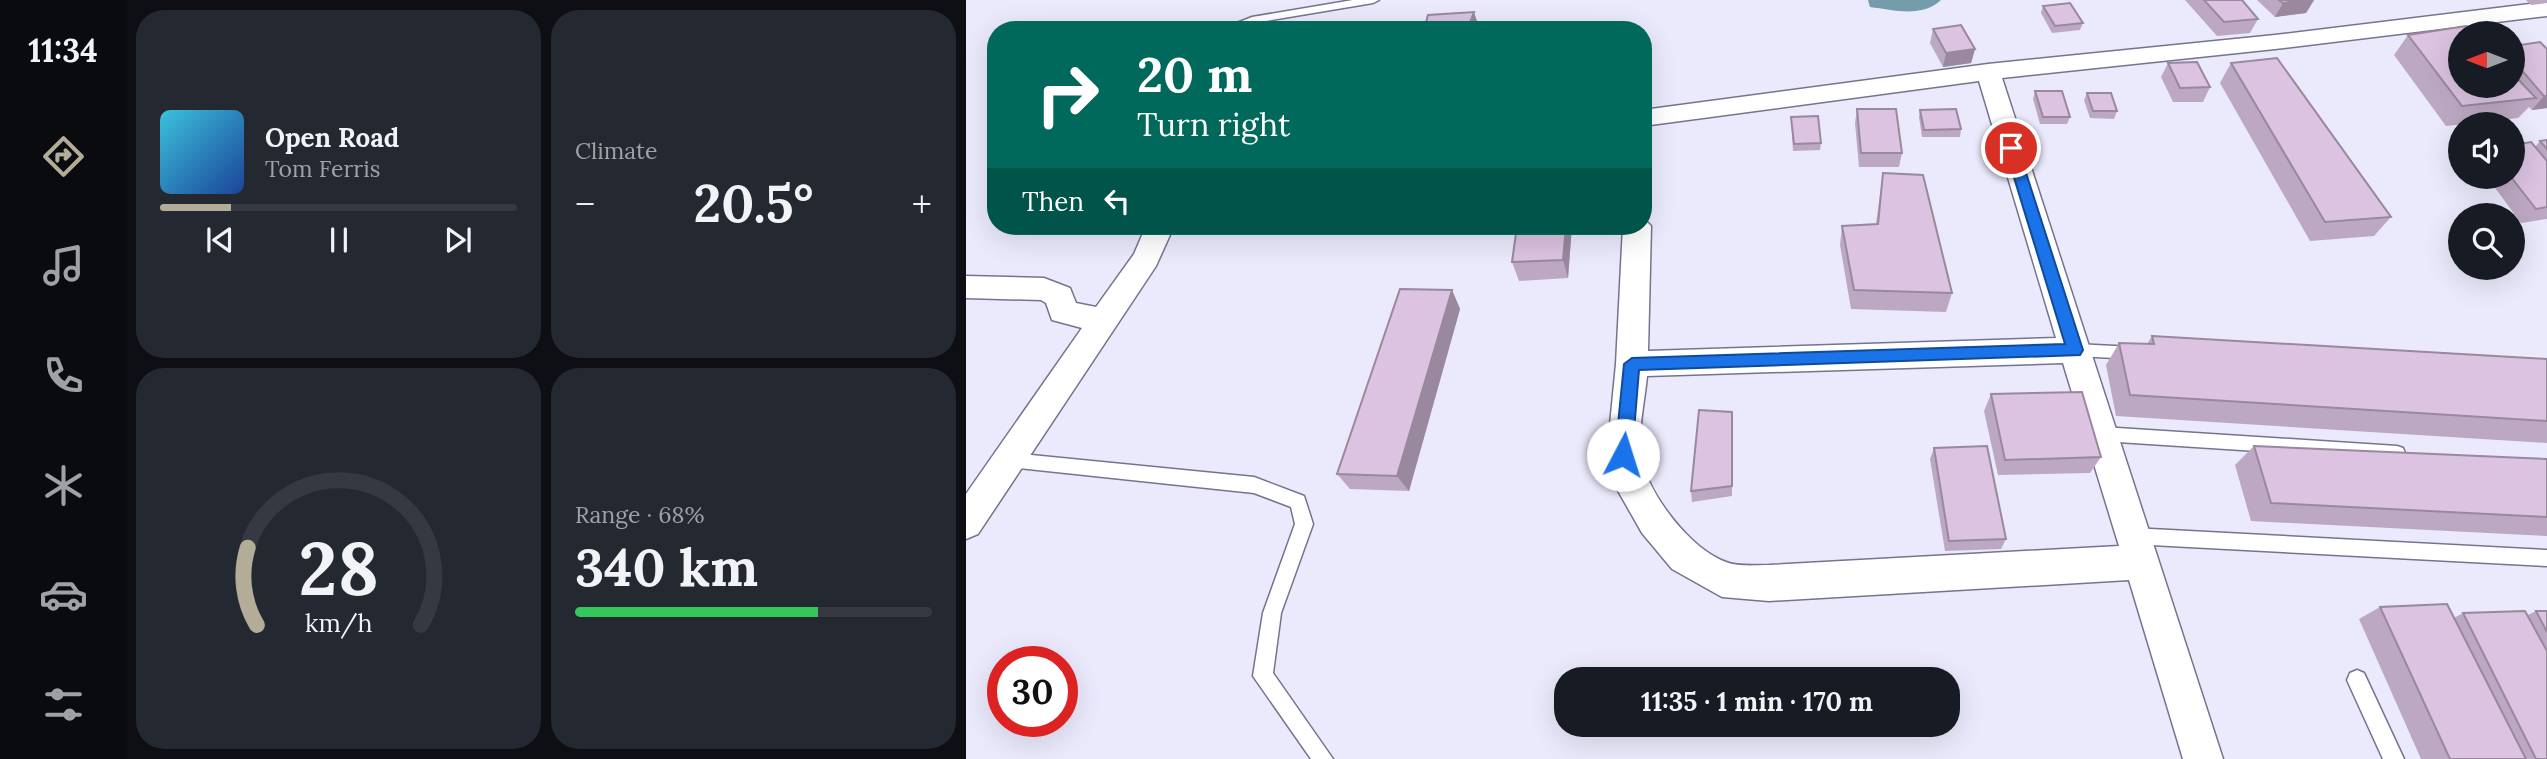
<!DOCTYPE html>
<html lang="en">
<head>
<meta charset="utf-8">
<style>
	body { margin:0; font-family:Lora,serif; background:#242831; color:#f1f3f6; height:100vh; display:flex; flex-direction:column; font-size:26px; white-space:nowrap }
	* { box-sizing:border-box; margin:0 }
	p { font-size:23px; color:#9ea1a6 }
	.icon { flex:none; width:38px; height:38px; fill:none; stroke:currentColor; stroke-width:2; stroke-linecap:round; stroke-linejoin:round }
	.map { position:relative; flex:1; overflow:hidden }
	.sheet { display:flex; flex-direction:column; gap:10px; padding:10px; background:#0d0f14; width:840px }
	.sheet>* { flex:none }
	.guide { position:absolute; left:21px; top:21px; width:665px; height:214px; border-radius:28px; box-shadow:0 7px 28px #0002; background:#00695c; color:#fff; overflow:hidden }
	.needle { width:46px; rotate:270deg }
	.fabs { position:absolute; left:1482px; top:21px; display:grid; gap:14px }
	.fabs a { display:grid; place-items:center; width:77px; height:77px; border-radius:50%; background:#171b24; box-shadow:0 7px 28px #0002; font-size:35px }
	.speed { position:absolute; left:21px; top:646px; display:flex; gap:14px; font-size:35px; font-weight:700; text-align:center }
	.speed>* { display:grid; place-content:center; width:91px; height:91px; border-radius:50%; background:#171b24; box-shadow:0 7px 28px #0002; line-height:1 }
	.speed .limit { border:10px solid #d22; background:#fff; color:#111 }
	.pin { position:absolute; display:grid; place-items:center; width:60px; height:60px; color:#fff; margin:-30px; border:4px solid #fff; border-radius:50%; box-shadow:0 2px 7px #0007 }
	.me { position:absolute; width:77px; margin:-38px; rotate:5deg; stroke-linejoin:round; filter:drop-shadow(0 0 5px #0008) }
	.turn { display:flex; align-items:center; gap:24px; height:147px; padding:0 35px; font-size:32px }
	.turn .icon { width:91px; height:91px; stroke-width:2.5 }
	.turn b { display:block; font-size:49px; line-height:60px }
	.then { display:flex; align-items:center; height:66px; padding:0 35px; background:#0003; gap:14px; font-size:26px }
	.big { font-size:52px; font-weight:700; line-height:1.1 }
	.sheet .widget { flex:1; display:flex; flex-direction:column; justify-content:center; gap:10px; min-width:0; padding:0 24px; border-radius:28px; background:#242831 }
	.sheet .dial { align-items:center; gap:0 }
	.dial svg { height:182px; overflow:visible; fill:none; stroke:#363941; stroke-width:7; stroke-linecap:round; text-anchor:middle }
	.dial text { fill:#f1f3f6; stroke:none }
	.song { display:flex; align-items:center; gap:21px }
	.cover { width:84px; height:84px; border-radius:10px; background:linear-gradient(135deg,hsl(190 70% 55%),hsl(220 70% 35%)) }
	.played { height:7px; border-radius:4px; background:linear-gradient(90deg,#b2ac98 20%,#363941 20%) }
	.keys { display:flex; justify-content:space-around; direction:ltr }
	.heat { display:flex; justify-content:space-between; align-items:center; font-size:38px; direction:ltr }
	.charge { height:10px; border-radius:5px; background:linear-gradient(90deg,#34c759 68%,#363941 0) }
	.sheet .tiles { flex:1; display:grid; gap:10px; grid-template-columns:repeat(2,1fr) }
	.trip { position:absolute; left:588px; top:667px; width:406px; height:70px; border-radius:28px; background:#171b24; box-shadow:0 7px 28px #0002; font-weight:700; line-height:70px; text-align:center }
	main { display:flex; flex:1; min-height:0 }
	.tabs { display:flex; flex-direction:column; width:126px; justify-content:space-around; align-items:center; background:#090b0e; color:#9ea1a6 }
	.tabs .icon { width:49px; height:49px }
	.tabs .on { color:#b2ac98 }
	.tabs b { font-size:32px; color:#f1f3f6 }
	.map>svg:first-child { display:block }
</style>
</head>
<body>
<main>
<nav class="tabs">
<b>11:34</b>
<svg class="icon on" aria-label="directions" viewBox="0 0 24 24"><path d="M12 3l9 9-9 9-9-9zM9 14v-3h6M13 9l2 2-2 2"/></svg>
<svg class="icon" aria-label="music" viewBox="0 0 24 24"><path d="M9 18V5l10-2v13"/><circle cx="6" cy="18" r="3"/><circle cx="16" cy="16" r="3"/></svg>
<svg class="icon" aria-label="phone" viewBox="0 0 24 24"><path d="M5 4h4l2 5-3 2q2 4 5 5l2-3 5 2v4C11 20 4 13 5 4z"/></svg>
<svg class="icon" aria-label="climate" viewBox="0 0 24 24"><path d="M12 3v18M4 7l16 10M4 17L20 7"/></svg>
<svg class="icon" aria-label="car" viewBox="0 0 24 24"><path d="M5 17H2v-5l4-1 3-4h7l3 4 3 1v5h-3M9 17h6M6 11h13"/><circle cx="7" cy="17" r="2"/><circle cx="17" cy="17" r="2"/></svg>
<svg class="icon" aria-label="filters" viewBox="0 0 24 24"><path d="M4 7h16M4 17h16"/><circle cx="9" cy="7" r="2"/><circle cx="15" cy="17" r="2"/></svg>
</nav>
<section class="sheet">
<div class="tiles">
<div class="widget">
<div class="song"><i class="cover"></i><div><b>Open Road</b><p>Tom Ferris</p></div></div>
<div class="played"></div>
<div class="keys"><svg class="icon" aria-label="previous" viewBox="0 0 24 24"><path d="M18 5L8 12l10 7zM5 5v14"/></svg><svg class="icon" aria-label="pause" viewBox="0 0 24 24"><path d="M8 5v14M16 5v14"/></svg><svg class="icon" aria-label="next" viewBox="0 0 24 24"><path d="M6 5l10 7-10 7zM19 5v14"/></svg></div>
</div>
<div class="widget"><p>Climate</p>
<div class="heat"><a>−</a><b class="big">20.5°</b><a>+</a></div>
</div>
<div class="widget dial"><svg viewBox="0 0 100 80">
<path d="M14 69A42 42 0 1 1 86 69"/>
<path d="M14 69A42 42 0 0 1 10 35" stroke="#b2ac98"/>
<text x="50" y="56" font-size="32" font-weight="700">28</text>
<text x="50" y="72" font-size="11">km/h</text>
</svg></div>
<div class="widget"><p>Range · 68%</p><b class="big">340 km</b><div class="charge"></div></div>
</div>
</section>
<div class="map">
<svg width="1581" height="759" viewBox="0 0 1581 759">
	<rect width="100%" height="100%" fill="#ebeafc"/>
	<path fill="#749cab" d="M902,0H975C956,18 928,10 904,7Z"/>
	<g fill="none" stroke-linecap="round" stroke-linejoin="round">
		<defs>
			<path id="lane" d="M387,0H413L407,3L288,23L270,30H253L286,17Z
				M1109,344L1169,347L1174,349L1177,353L1174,357L1169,359L1109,356L1104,354L1101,350L1104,346Z
				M1136,427L1431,446L1437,448L1439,453L1437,458L1431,460L1136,441L1130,439L1128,434L1130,429Z
				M44,453L288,477L338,496L347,524L315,613L307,673L367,759H345L287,676L297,613L329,524L325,507L288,493L44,467L38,465L36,460L38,455Z
				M1166,528L1581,550V566L1166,544L1160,542L1157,536L1160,530Z
				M1391,670L1398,673L1438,759H1417L1381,680L1384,673Z"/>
			<path id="street" d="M1581,2V16L1309,49L1036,78L1257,759H1217L1163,580L803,601L756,597L706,569L676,533L651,489L641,455L650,364L657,226H677V218L685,226L682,351L1090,338L1013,81L677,126V110L1022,64L1309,35ZM1097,363L1153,546L803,565C790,565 772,567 760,562C724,549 682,494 675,457C671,435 679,399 681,376Z
				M180,226H208L190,266L12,534L0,539V494L116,328L86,320L80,303L75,300L0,298V276L78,278L104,288L110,303L130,307L168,254Z"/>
		</defs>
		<use href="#lane" stroke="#75738e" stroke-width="3"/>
		<use href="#street" stroke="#75738e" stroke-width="3"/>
		<use href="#lane" fill="#fff" fill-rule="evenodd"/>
		<use href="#street" fill="#fff" fill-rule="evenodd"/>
	</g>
	<path fill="#bca8c2" d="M1219,0H1276L1292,19L1284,33L1251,36Z
		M1291,0H1348L1340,13L1309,17Z
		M1560,0H1581V3L1565,5Z
		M1077,6L1117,23L1114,30L1086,33L1075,13Z
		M967,29L1009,49L1005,63L977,67L964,43Z
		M1442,35L1547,86V46L1574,42L1581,108L1566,110L1563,107L1552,118L1480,126L1428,55Z
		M1202,63L1244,87L1237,102H1207L1195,77Z
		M1265,63L1425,217L1408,236L1344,241L1254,83Z
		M1069,91L1104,117L1101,124H1074L1067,99Z
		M1121,93L1151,111L1148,119L1124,118L1118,100Z
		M891,109L936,153L933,167H893L889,123Z
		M954,110L995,129L994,137H956L953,117Z
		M825,117L855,143L854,150L827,151Z
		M1581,140V219L1555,223L1521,177H1547L1569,147L1574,141Z
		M917,173L986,293L980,312L885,309L874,245L876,226L910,224Z
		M606,226L602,278L553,281L546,262Z
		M486,290L494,309L443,491L384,489L371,474Z
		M1186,336L1581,359V443L1150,416L1140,365L1153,343L1181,344Z
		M1025,394L1135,457L1124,473L1032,475L1018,411Z
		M766,424V496L726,502L725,491Z
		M1288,446L1581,459V536L1285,521L1269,465Z
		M968,448L1040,539L1035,549L979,551L964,459Z
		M1414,607L1488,618L1497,613L1562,615L1570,611H1581V759H1455L1393,619Z"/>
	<path fill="#99889e" d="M1339,0H1348L1340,13L1309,17L1317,3Z
		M508,12L514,30H501Z
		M1009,49L1005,63L977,67L980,53Z
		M1578,96H1581V108L1566,110Z
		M600,226H606L602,278L597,260Z
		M486,290L494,309L443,491L431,476Z"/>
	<path fill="#dbc3e1" stroke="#99889e" stroke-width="2" d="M1238,0H1276L1292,19L1258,22Z
		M1313,0H1339L1317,3Z
		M1104,3L1117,23L1089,26L1077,6Z
		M508,12L501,30H458L462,15Z
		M995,25L1009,49L980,53L967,29Z
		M1500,26L1507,33H1494V86H1547V74L1570,98L1496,106L1442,35Z
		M1574,42L1581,49V96H1578L1547,60V46Z
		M1311,58L1425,217L1359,222L1265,63Z
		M1231,62L1244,87L1214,88L1202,63Z
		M1069,91H1096L1104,117H1077Z
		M1121,93H1145L1151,111H1127Z
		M891,109H930L936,153H895Z
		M990,109L995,129L958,130L954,110Z
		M852,116L855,143L828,144L825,117Z
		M1581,140V149L1574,141Z
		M1565,142L1581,161V207L1570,209L1545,177H1547V145Z
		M917,173L957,175L986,293L888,290L876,226L912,224Z
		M551,226H600L597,260L546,262Z
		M434,289L486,290L431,476L371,474Z
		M1186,336L1581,359V421L1164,395L1153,343L1188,344Z
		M1116,392L1135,457L1039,460L1025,394Z
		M733,410L766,412V486L725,491Z
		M1021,446L1040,539L983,541L968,448Z
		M1288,446L1581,459V517L1305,503Z
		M1481,604L1560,759H1484L1414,607Z
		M1559,611L1581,651V759H1570L1497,613Z
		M1570,611H1581V632Z"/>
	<path fill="#1a73e8" stroke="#114b97" stroke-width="2" d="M1045,143L1052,148L1117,350L1114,355L673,370L666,455L663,461L657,463L652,461L649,455L658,364L666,358L1099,344L1039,148Z"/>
</svg>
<div class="fabs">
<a><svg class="needle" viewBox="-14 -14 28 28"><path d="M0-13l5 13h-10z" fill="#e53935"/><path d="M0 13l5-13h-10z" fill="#9ea1a6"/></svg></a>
<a><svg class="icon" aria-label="sound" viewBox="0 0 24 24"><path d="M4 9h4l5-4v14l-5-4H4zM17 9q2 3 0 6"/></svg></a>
<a><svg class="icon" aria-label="search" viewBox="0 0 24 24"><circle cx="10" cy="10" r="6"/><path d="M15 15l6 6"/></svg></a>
</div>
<div class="speed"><div class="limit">30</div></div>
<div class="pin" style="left:1045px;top:148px;background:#d93025"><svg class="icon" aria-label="arrive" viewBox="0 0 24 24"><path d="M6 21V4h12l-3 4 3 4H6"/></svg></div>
<svg class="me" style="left:657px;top:455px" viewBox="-20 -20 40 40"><circle r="19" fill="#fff"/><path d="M0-13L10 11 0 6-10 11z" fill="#1a73e8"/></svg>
<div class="trip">11:35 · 1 min · 170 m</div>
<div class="guide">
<div class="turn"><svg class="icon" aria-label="right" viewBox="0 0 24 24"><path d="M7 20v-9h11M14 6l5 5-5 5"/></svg><div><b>20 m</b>Turn right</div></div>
<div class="then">Then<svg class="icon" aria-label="left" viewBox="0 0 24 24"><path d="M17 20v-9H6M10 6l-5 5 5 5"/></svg></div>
</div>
</div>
</main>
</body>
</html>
